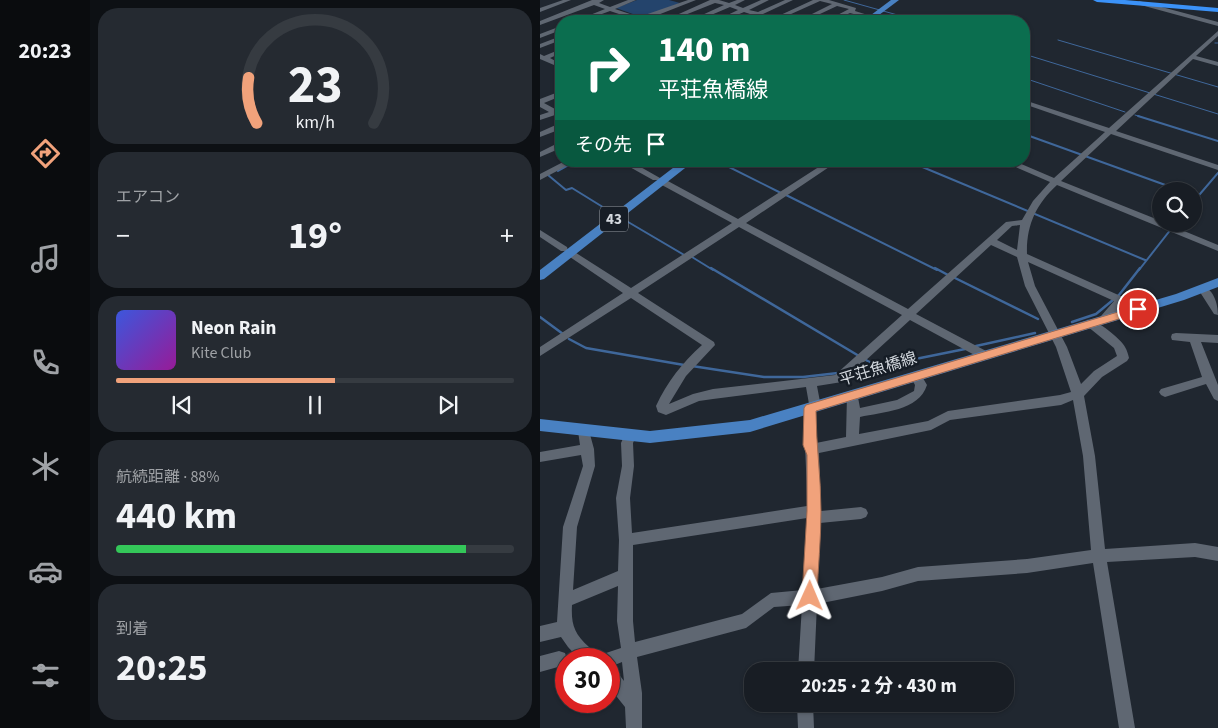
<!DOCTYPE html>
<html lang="ja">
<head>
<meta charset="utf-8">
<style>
	body { margin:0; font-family:"Source Sans 3","Noto Sans JP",sans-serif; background:#252a31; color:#f1f3f6; height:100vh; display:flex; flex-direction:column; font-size:19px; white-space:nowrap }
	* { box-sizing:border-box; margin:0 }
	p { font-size:16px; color:#9fa2a6 }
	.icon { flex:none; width:28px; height:28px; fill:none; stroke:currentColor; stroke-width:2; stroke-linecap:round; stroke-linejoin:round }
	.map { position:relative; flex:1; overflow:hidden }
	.details { display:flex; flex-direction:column; gap:8px; padding:8px; background:#0d1014; width:450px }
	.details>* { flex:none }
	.banner { position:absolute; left:15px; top:15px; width:475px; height:152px; border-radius:20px; box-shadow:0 1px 4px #0004,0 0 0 1px #363b41; background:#0b6e4f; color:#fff; overflow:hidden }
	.buttons { position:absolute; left:612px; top:182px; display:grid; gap:10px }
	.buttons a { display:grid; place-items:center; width:50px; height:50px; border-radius:50%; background:#181d24; box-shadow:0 1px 4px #0004,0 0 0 1px #363b41; font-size:25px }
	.speed { position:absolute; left:15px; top:648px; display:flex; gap:10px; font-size:25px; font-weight:700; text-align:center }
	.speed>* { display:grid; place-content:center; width:65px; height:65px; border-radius:50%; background:#181d24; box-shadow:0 1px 4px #0004,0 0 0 1px #363b41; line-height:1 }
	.speed .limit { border:8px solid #d22; background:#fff; color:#111 }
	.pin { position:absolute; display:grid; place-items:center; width:42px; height:42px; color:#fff; margin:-21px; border:2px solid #fff; border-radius:50%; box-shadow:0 1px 5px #0007 }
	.me { position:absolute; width:55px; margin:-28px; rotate:1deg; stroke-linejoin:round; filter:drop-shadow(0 0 4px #0008) }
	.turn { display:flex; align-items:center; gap:18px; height:105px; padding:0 20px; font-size:22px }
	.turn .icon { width:65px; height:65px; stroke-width:2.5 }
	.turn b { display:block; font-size:35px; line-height:42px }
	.then { display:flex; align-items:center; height:48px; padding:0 20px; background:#0003; gap:10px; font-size:19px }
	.big { font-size:38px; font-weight:700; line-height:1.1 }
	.details .card { flex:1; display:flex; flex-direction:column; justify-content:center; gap:8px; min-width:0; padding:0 18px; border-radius:20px; background:#252a31 }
	.details .dial { align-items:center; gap:0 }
	.dial svg { height:130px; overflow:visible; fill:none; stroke:#363b41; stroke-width:7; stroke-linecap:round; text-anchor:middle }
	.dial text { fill:#f1f3f6; stroke:none }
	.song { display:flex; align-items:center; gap:15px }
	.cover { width:60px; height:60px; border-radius:8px; background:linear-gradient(135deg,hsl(230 70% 55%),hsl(300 70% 35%)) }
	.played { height:5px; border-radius:2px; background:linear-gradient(90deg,#f1a27b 55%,#363b41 55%) }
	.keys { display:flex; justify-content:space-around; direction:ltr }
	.heat { display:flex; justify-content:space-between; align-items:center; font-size:28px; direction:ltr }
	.charge { height:8px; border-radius:4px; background:linear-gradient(90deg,#34c759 88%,#363b41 0) }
	.trip { position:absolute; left:204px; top:662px; width:270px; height:50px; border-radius:20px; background:#181d24; box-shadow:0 1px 4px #0004,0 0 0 1px #363b41; font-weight:700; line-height:50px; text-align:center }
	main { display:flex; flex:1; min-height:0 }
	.tab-bar { display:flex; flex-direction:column; width:90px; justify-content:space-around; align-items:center; background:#0a0c0e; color:#9fa2a6 }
	.tab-bar .icon { width:35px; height:35px }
	.tab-bar .current { color:#f1a27b }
	.tab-bar b { font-size:22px; color:#f1f3f6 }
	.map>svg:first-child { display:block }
</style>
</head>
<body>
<main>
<nav class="tab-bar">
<b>20:23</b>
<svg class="icon current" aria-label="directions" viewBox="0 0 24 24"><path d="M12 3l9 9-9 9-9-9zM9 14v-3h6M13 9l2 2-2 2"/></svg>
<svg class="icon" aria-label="music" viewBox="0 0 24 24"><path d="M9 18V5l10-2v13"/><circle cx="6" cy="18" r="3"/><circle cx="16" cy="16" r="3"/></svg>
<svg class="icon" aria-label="phone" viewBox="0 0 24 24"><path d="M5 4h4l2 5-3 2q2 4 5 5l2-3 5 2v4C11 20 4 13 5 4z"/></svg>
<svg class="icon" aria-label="climate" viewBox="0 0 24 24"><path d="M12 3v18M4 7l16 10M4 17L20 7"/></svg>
<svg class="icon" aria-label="car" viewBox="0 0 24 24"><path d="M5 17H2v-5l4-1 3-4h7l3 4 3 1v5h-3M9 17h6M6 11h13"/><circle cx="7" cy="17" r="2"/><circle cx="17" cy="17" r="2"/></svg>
<svg class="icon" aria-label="filters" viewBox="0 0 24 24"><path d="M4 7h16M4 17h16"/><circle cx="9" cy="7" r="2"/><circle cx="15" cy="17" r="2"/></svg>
</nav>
<section class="details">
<div class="card dial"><svg viewBox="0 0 100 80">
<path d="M14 69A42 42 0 1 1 86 69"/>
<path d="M14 69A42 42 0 0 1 9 41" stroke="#f1a27b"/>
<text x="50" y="56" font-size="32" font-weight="700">23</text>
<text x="50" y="72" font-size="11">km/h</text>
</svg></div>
<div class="card"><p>エアコン</p>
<div class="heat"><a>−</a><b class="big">19°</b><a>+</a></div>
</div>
<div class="card">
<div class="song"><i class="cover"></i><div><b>Neon Rain</b><p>Kite Club</p></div></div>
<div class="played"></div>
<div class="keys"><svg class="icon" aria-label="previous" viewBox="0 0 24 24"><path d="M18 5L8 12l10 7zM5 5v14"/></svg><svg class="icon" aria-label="pause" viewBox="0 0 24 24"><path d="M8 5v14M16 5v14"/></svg><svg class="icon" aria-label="next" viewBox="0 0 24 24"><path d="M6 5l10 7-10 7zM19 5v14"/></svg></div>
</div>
<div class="card"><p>航続距離 · 88%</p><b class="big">440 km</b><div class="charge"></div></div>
<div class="card"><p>到着</p><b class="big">20:25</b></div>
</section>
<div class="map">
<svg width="678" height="728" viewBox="0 0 678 728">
	<rect width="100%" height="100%" fill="#202730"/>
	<path fill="#24446c" d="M97,0H129L140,3L104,18L76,8Z"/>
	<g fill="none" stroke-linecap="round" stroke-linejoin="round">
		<path stroke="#3f679a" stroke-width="1" d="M304,0L379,21
			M518,40L678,87
			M675,43H678
			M484,54L678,114
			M484,78L585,112
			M595,115L602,117"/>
		<path stroke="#3f679a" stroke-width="2" d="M598,116L678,141
			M484,134L642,191
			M177,161L241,193
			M368,161L605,260
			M18,171L36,161
			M8,175L26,190L32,188L66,209
			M246,195L397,270
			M654,201L678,173
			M83,219L146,256
			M152,257L173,270
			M599,270L635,224"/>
		<path stroke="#3f679a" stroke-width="2.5" d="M171,268L319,356
			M395,268L408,275
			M415,278L498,319
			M0,317L23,334
			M532,322L556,314L579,295L600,268
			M29,339L46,348L144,365
			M436,346L495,333
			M324,359L339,367
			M152,366L224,377H263L298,373
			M311,372L425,349"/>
		<path fill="#5f6772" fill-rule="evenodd" d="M23,0H31L0,12V8Z
			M52,0H64L59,3L70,7L88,0H96L75,9L99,17L148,0H156L105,20L106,21H92L93,20L84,16L70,21H62L79,14L70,11L43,21H35L65,9L54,5L0,25V21Z
			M170,0H179L189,3L197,0H205L195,5L203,8L221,0H229L209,10L218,12L245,0H253L223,14L234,18L273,0H289L316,8L315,11L331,16L328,18L310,13L293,21H286L309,9L297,6L265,21H258L292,4L280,1L240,19L242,21H229L218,16L207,21H200L213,15L204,12L183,21H175L198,10L190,7L157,21H149L184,5L175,3L135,19L130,18Z
			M599,1L678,22V26L597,4Z
			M21,26V30L0,38V34Z
			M678,31V36L656,56L678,62V66L653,59L576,131L678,165V170L571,134L521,181L621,221V224H627L678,245V251L517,185C496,204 486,226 487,254L585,298L586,300L569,322H561L560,319L561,316L574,301L488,262L495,286L527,347L541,384L554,371L577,356L574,348L547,326L546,323L547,320C555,318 581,339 585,347C587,350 588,354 589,358L587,361L562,377L544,396L555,456L565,549L655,543L678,547V561L655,557L567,562L595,728H579L553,563L487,573L378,581L342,591L277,604L274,671H258L262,605L234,607L206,628L97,657L102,693V728H86L85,707L69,687V659H62L63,654L81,648L77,621L78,586L32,605C31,624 34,634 49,647C53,651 56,653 59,659H39L28,647L21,637L0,642V626L17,622L23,527L43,466L41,455L0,462V452L40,445L38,431L40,427L44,426L48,427L54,449L55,466L37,527L33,590L78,571L79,540L76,498L82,466L81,443L86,432L90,431L94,432L96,436L93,443L94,466L90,498L92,533L267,506C267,473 264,441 264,408L269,404L266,387L173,399L159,401L126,415L118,412L116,406C127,382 142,363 162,345L91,298L0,356V347L83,293L27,255L26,251H21L0,237V230L27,247L28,251H33L91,288L192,223L120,184V180H126L198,219L288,161H298L206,223L368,309L466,222L482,220L493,201L510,182L462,161H474L514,178L565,132L484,104V100L569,128ZM480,225L477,250L457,240L472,226ZM199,227L362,315L295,375L173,389L153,394L129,404L146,376L175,345L174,342L98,293ZM451,245L477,257L485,286L516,347L531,392L520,395L408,411L388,421L319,434L320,417C342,412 379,411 387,385L380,373H372L370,376L375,385L374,391L357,400L320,408L317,392H309L307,395L306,437L276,443V411L281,407L277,386L302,382L370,320L440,358H448L450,355L448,352L376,314ZM533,400L543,456L551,550L487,559L378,567L342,577L277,589L280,523L321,519L326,517L328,513L326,509L321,507L281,511L279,453L391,430L410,420L521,405ZM267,518L263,590L231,593L202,614L95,642L93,621V545ZM82,662L84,681L75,669L70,667Z
			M21,36V40L0,48V44Z
			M21,49V53L10,58L21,64V68L0,59V54L4,56Z
			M21,91V96L4,103L15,109L21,108V117L15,115L0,120V115L9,112L0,107V99Z
			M18,124H21V129L0,137V132Z
			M18,143H21V148L0,157V152Z
			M25,161H36L0,180V174Z
			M79,161H90L120,178L119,180H113Z
			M663,286C674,290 678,304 678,315L674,314L658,289Z
			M636,333L678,335V343L661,342L678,385V401L674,399L666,384L625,397L621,395L619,392L621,389L662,377L650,342L632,340L631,337L632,334Z
			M19,651L25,653L27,659L25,665L0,672V656Z
			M257,704H273L274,728H258Z"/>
		<path fill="#4981c2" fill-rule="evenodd" d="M351,0H359L331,21H323Z
			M142,161H154L4,279L0,280V270Z
			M678,278V287L644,300L210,432L110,443L0,431V419L110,431L210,420L636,294Z"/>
		<path fill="#3b92f8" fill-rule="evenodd" d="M553,0H585L678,8V12L557,2Z"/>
	</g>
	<path fill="#683312" d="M94,161H112L103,166Z"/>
	<path fill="#462715" d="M101,161H112L103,166Z"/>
	<path fill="#f1a27b" stroke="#9d6950" d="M598,306L604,309L602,312L276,411C276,445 281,477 281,511C281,539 278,568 277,596L275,601L270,603L264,601L262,596L267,511V455L263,445L264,408L266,405Z"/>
	<g text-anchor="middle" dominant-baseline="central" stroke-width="5" stroke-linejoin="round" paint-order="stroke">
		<rect fill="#161d26" stroke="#9aa0a7" stroke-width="1" x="60" y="206.5" width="28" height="25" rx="4"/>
		<g font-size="15" font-weight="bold" fill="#d3d8de">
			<text x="74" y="219">43</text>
		</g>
		<g font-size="16" fill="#d3d8de" stroke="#161d26">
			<text transform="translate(338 369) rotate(-17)">平荘魚橋線</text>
		</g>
	</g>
</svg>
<div class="buttons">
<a><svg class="icon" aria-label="search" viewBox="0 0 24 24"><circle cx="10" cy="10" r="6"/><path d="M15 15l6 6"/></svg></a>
</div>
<div class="speed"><div class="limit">30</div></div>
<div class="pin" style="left:598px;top:309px;background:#d93025"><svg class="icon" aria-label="arrive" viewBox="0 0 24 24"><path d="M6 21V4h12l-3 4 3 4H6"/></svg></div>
<svg class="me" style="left:270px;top:596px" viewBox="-20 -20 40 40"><path d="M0-17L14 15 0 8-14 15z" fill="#f1a27b" stroke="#fff" stroke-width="4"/></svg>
<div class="trip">20:25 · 2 分 · 430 m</div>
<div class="banner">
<div class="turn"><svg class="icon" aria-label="right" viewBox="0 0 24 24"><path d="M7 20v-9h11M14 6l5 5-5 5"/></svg><div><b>140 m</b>平荘魚橋線</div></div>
<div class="then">その先<svg class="icon" aria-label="arrive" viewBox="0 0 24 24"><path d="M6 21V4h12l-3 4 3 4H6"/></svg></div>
</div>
</div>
</main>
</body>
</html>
